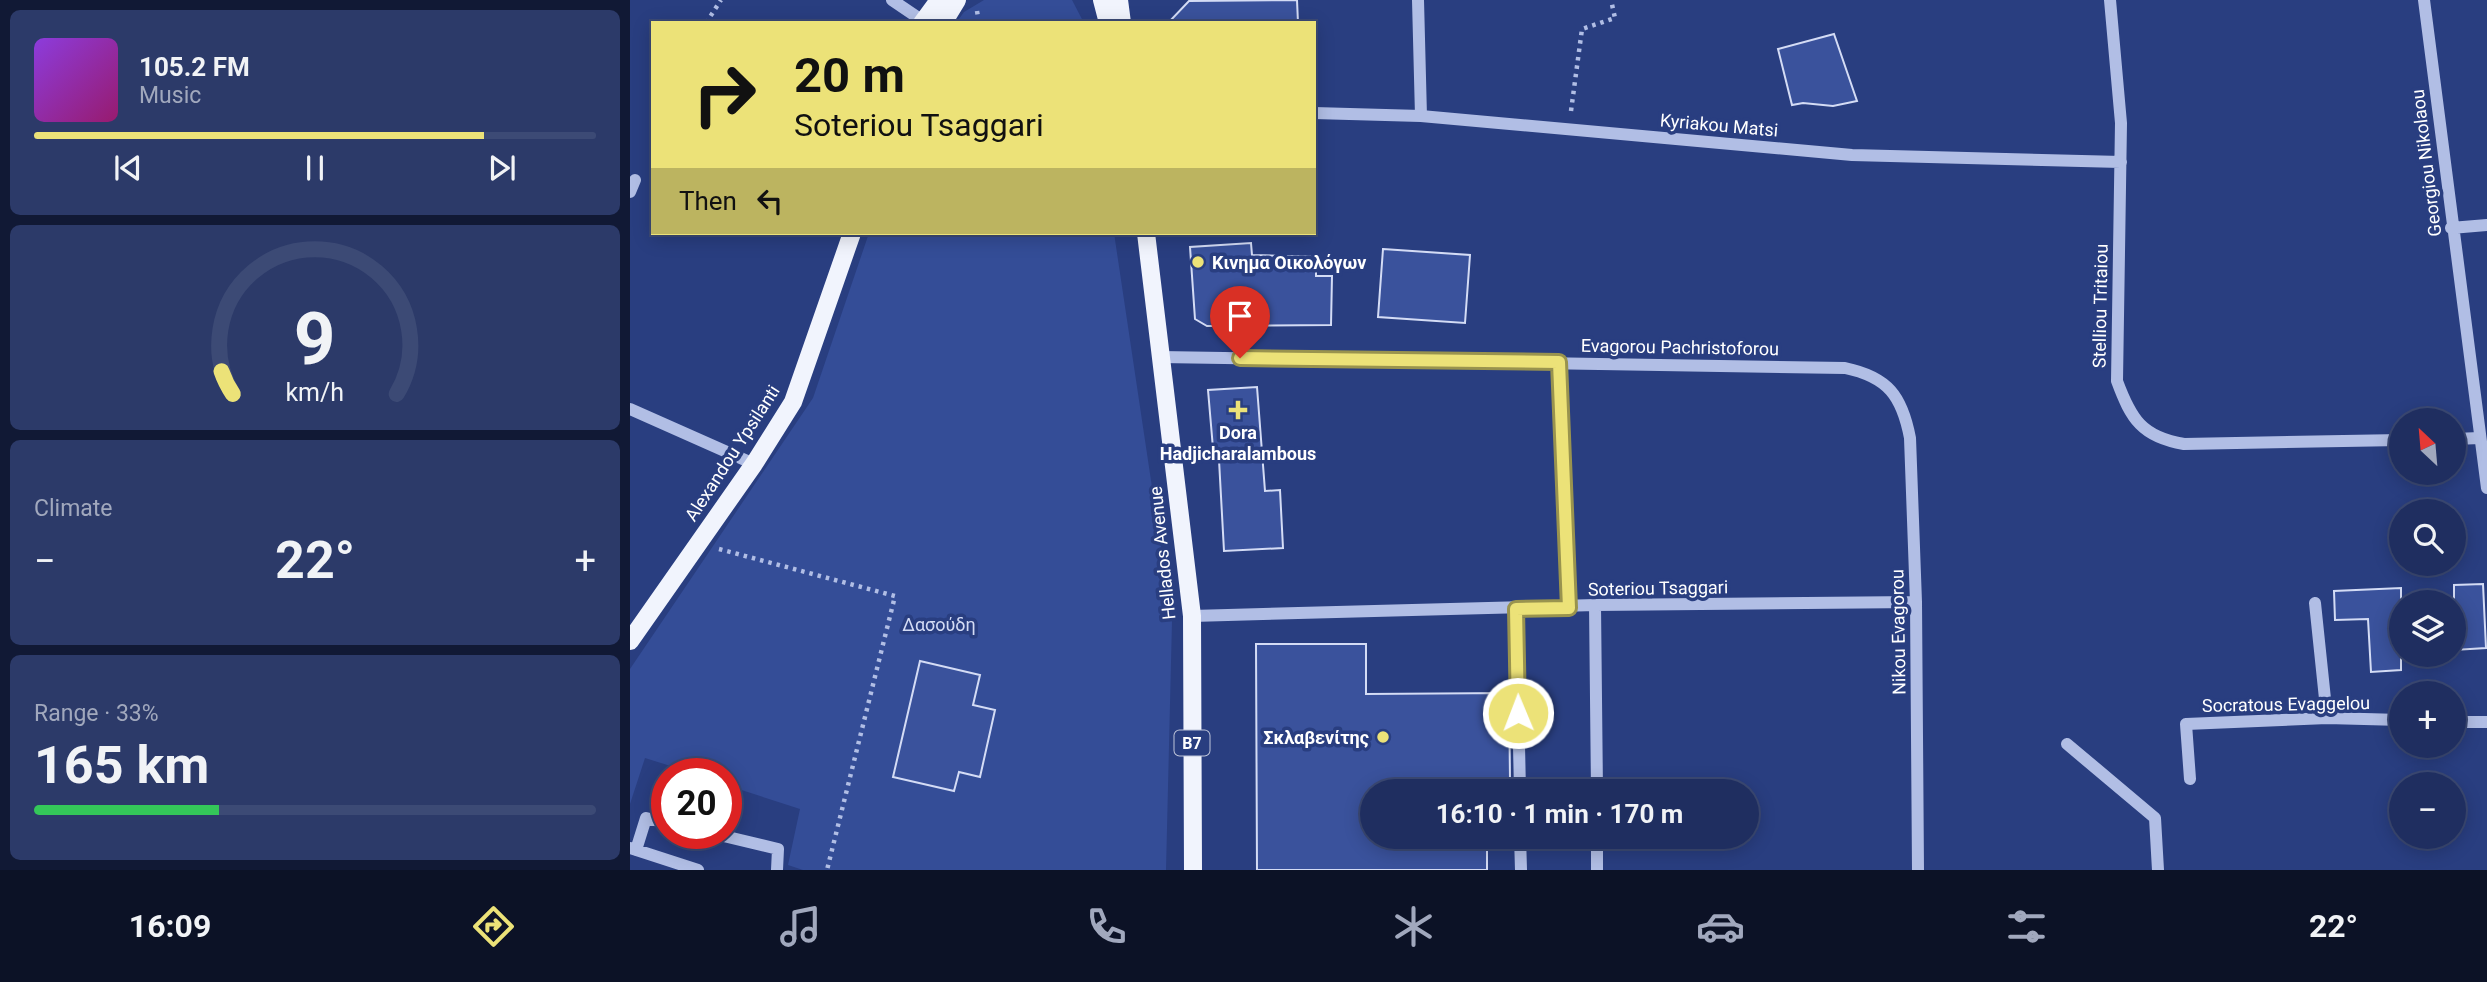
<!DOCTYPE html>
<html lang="en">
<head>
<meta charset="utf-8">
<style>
	body { margin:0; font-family:Roboto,sans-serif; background:#2c3a69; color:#f1f3f6; height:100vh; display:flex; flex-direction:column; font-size:26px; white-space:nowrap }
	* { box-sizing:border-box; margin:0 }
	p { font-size:23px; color:#a1a8bd }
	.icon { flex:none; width:38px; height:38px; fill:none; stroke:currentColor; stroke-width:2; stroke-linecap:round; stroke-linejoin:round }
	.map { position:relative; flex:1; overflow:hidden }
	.details { display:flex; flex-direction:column; gap:10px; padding:10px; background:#111935; width:630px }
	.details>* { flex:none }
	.top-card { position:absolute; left:21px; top:21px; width:665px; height:214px; border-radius:0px; box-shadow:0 4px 18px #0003,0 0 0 2px #3c4a75; background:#ece278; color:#111; overflow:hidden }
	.needle { width:46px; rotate:334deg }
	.controls { position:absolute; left:1759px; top:408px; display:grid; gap:14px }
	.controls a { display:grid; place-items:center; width:77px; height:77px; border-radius:50%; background:#1f2e60; box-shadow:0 4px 18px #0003,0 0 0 2px #3c4a75; font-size:35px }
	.speed { position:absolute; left:21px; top:758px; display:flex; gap:14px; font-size:35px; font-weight:700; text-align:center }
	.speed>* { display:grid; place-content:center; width:91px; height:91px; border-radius:50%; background:#1f2e60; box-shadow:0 4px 18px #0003,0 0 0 2px #3c4a75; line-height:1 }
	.speed .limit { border:10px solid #d22; background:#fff; color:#111 }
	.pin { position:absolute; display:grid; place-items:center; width:60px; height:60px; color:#fff; margin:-72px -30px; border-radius:50% 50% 50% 0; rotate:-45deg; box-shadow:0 0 7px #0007 }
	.pin .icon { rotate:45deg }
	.me { position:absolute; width:77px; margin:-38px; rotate:359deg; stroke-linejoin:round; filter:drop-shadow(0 0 5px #0008) }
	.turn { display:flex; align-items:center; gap:24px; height:147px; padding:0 28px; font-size:32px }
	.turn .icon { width:91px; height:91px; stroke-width:2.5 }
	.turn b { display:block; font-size:49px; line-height:60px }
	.then { display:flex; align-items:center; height:66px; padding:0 28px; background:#0003; gap:14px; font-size:26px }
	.big { font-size:52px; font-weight:700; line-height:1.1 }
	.details .card { flex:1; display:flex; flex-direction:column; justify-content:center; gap:10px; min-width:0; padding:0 24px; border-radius:10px; background:#2c3a69 }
	.details .dial { align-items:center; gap:0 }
	.dial svg { height:182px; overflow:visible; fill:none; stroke:#3c4a75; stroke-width:7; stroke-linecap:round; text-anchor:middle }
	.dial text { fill:#f1f3f6; stroke:none }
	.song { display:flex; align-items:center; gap:21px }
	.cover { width:84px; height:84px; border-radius:10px; background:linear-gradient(135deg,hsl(270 70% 55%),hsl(320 70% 35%)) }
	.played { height:7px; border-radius:4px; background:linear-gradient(90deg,#ece278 80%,#3c4a75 80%) }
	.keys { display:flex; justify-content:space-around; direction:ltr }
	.heat { display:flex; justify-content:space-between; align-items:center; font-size:38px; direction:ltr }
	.charge { height:10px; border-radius:5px; background:linear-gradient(90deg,#34c759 33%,#3c4a75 0) }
	.trip { position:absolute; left:730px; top:779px; width:399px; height:70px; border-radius:35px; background:#1f2e60; box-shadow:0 4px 18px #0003,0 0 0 2px #3c4a75; font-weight:700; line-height:70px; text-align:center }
	.dock { display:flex; height:112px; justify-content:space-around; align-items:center; background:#0c1226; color:#a1a8bd }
	.dock .icon { width:49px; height:49px }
	.dock .active { color:#ece278 }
	.dock b { font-size:32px; color:#f1f3f6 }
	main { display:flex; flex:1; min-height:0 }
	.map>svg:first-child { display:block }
</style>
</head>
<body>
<main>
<section class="details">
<div class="card">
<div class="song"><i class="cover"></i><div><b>105.2 FM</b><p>Music</p></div></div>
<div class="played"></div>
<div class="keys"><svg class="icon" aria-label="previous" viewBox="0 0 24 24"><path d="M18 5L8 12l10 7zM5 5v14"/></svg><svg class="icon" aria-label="pause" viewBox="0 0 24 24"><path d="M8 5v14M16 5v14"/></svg><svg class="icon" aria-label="next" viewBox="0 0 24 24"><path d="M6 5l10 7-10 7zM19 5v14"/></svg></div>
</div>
<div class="card dial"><svg viewBox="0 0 100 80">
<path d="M14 69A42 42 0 1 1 86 69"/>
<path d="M14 69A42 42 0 0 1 9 59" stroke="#ece278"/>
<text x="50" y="56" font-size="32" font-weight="700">9</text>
<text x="50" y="72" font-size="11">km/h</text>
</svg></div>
<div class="card"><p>Climate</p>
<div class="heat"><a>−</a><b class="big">22°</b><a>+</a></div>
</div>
<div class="card"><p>Range · 33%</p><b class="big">165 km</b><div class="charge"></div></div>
</section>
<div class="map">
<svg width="1857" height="870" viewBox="0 0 1857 870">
	<rect width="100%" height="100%" fill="#293e80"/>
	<path fill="#344d97" d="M354,0H442L454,23H326L334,12Z
		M239,233H484L542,621L536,870H173L158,865L170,809L96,785V774L63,773L15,758L0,804V669L183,398Z"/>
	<path fill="#3a529c" stroke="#d4dcf5" stroke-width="2" d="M667,0L668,23H538L559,1Z
		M1204,34L1227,101L1203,106L1173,103L1162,105L1148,49Z
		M621,243L622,255L686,257V276H702L701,325L577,326L565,319L560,247Z
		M753,249L840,255L835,323L748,317Z
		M627,387L635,491L650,490L653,548L594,551L589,460H584L578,390Z
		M1853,584L1856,648L1824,650V585Z
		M1771,588V670L1741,672L1738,619L1705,620L1704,591Z
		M626,644H736V694L879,693L880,780L857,781V791H742V836H857V870H627Z
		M290,661L350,675L343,705L365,710L350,777L329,772L324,791L263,777Z"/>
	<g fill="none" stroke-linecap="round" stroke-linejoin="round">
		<path stroke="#b1bee5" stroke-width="4.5" stroke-dasharray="3.5 5" stroke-linecap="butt" d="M347,11L349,23
			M76,23L91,0
			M941,111L952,29L985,18L981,0
			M89,549L265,596L197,870"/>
		<path stroke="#b1bee5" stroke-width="12" d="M262,0L293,21
			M788,0L791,116
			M1480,0L1491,123L1487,381C1501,419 1512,437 1554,444L1771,440
			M1794,0L1857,488
			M684,113L791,116L1222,155L1491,162
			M0,192L5,180
			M1821,228L1857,225
			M530,357L1215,368C1258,377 1272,396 1280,438L1286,602L1288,870
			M929,362L939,608
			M0,409L124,464
			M1824,439L1850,438
			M1685,603L1697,718
			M965,605L967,791
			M886,609L890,791
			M562,616L965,605L1286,602
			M1824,722H1857
			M1437,744L1525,818L1528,870
			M1560,779L1556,724L1697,718L1771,720
			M81,833L148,849L147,870
			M890,836L891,870
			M967,836V870
			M0,848L68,870
			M6,850L16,818L37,823"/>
		<path stroke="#f1f4fd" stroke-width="18" d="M472,0L478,23
			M489,0L492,23
			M292,23L309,0
			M313,23L327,0
			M516,233L562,616L563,870
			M0,641L124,464L163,402L222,233"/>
	</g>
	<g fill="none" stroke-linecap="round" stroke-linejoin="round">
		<defs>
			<path id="route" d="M610,358L929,362L939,608L886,609L888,713"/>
		</defs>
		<use href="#route" stroke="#99934e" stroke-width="18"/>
		<use href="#route" stroke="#ece278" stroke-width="12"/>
	</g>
	<g fill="#ece278" stroke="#293e80" stroke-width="2.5">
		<circle cx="568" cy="262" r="7"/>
		<path d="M604.5 399.5h7v7h7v7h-7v7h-7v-7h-7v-7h7z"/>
		<circle cx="753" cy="737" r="7"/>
	</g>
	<g text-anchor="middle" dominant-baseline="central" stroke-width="7" stroke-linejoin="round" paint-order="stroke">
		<rect fill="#293e80" stroke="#bfc5d9" stroke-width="2" x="544.5" y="730.5" width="35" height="25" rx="5"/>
		<g font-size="16" font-weight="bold" fill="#fff">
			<text x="562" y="743">B7</text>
		</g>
		<g font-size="18" fill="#fff" stroke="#293e80">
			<text transform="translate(1089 125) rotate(5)">Kyriakou Matsi</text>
			<text transform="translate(1796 163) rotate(-97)">Georgiou Nikolaou</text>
			<text transform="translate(1470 306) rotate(-89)">Stelliou Tritaiou</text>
			<text transform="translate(1050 347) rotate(1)">Evagorou Pachristoforou</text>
			<text transform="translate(102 453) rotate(-57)">Alexandou Ypsilanti</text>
			<text transform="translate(532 553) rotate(-96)">Hellados Avenue</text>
			<text transform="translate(1028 588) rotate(-1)">Soteriou Tsaggari</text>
			<text transform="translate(1268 632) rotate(-91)">Nikou Evagorou</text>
			<text transform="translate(1656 704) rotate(-1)">Socratous Evaggelou</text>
		</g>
		<g font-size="18" font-weight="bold" fill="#fff" stroke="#293e80" text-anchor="start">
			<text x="582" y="262">Κινημα Οικολόγων</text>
			<text x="608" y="432" text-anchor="middle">Dora<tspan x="608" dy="21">Hadjicharalambous</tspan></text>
			<text x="739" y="737" text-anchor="end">Σκλαβενίτης</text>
		</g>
		<g font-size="18" fill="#d4dcf5" stroke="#293e80">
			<text x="309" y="624">Δασούδη</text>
		</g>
	</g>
</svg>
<div class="controls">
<a><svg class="needle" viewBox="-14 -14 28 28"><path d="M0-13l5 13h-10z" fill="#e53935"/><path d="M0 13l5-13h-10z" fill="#a1a8bd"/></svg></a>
<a><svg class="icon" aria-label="search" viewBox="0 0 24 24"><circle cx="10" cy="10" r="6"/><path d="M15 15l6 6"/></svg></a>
<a><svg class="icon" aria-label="layers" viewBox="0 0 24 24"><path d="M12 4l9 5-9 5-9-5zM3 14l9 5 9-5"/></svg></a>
<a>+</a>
<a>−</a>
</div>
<div class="speed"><div class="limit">20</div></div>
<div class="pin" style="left:610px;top:358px;background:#d93025"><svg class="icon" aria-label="arrive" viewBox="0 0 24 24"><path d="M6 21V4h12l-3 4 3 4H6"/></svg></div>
<svg class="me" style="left:888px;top:713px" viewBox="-20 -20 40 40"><circle r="17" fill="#ece278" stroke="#fff" stroke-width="3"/><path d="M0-11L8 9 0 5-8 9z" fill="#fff"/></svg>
<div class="trip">16:10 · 1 min · 170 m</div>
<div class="top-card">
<div class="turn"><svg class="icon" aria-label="right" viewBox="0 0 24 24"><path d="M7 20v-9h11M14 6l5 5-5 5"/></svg><div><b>20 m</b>Soteriou Tsaggari</div></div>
<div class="then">Then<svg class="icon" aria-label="left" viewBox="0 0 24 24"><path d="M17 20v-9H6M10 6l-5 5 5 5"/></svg></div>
</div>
</div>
</main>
<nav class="dock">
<b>16:09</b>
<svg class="icon active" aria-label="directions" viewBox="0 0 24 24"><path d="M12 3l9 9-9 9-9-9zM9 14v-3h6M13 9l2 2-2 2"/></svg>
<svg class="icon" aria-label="music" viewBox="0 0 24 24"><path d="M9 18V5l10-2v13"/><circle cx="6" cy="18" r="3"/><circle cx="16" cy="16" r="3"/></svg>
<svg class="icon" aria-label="phone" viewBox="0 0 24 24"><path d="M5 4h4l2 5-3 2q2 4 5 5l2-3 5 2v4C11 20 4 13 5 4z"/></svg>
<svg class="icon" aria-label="climate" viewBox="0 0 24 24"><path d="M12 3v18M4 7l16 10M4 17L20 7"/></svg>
<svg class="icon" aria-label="car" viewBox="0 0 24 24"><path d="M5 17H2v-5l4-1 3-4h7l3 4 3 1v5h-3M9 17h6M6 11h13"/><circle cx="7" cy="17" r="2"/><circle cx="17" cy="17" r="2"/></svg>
<svg class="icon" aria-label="filters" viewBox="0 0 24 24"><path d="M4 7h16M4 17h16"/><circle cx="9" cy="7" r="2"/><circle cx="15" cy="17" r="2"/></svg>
<b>22°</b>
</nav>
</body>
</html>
